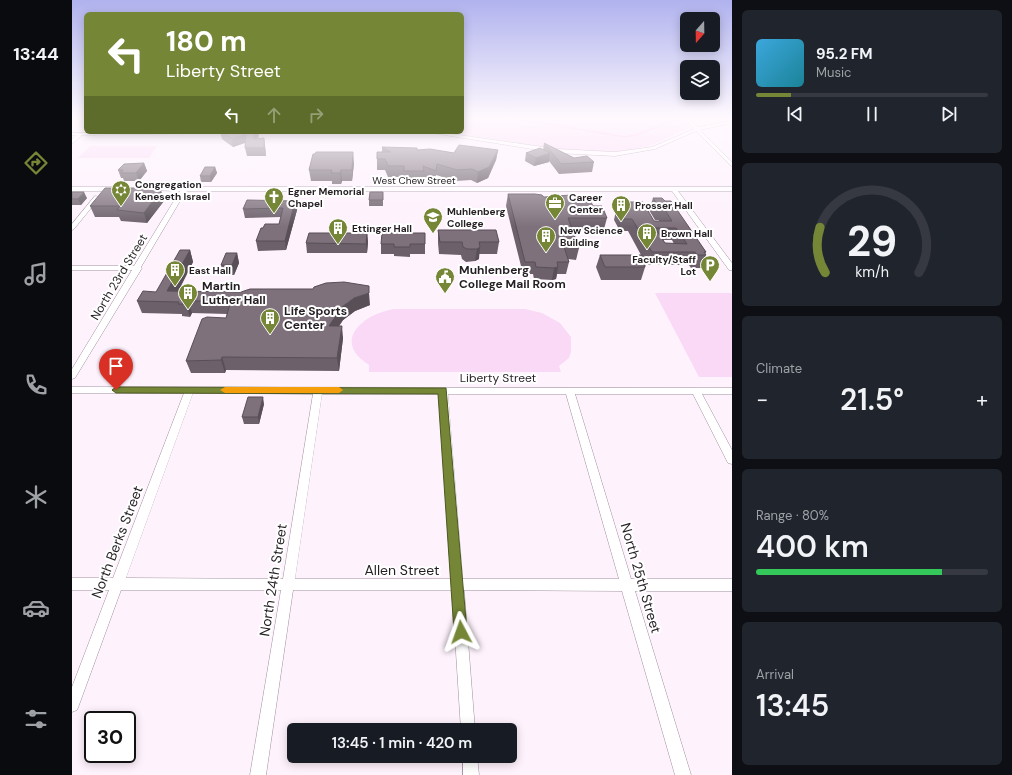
<!DOCTYPE html>
<html lang="en">
<head>
<meta charset="utf-8">
<style>
	body { margin:0; font-family:"DM Sans",sans-serif; background:#20242c; color:#f1f3f6; height:100vh; display:flex; flex-direction:column; font-size:15px; white-space:nowrap }
	* { box-sizing:border-box; margin:0 }
	p { font-size:13px; color:#9ea1a6 }
	.icon { flex:none; width:22px; height:22px; fill:none; stroke:currentColor; stroke-width:2; stroke-linecap:round; stroke-linejoin:round }
	.map { position:relative; flex:1; overflow:hidden }
	.details { display:flex; flex-direction:column; gap:10px; padding:10px; background:#0d0f14; width:280px }
	.details>* { flex:none }
	.banner { position:absolute; left:12px; top:12px; width:380px; height:122px; border-radius:6px; box-shadow:0 2px 10px #0003; background:#758736; color:#fff; overflow:hidden }
	.needle { width:26px; rotate:200deg }
	.fabs { position:absolute; left:608px; top:12px; display:grid; gap:8px }
	.fabs a { display:grid; place-items:center; width:40px; height:40px; border-radius:6px; background:#171b24; box-shadow:0 2px 10px #0003; font-size:20px }
	.speed { position:absolute; left:12px; top:711px; display:flex; gap:8px; font-size:20px; font-weight:700; text-align:center }
	.speed>* { display:grid; place-content:center; width:52px; height:52px; border-radius:50%; background:#171b24; box-shadow:0 2px 10px #0003; line-height:1 }
	.speed .limit { border:2px solid #111; border-radius:6px; background:#fff; color:#111 }
	.pin { position:absolute; display:grid; place-items:center; width:34px; height:34px; color:#fff; margin:-41px -17px; border-radius:50% 50% 50% 0; rotate:-45deg; box-shadow:0 0 4px #0007 }
	.pin .icon { rotate:45deg }
	.me { position:absolute; width:44px; margin:-22px; rotate:356deg; stroke-linejoin:round; filter:drop-shadow(0 0 3px #0008) }
	.turn { display:flex; align-items:center; gap:14px; height:84px; padding:0 16px; font-size:18px }
	.turn .icon { width:52px; height:52px; stroke-width:2.5 }
	.turn b { display:block; font-size:28px; line-height:34px }
	.lanes { display:flex; align-items:center; height:38px; padding:0 16px; background:#0003; justify-content:center; gap:20px; direction:ltr }
	.lanes .off { opacity:.35 }
	.big { font-size:30px; font-weight:600; line-height:1.1 }
	.details .card { flex:1; display:flex; flex-direction:column; justify-content:center; gap:6px; min-width:0; padding:0 14px; border-radius:6px; background:#20242c }
	.details .dial { align-items:center; gap:0 }
	.dial svg { height:104px; overflow:visible; fill:none; stroke:#363941; stroke-width:7; stroke-linecap:round; text-anchor:middle }
	.dial text { fill:#f1f3f6; stroke:none }
	.song { display:flex; align-items:center; gap:12px }
	.cover { width:48px; height:48px; border-radius:6px; background:linear-gradient(135deg,hsl(200 70% 55%),hsl(190 70% 35%)) }
	.played { height:4px; border-radius:2px; background:linear-gradient(90deg,#758736 15%,#363941 15%) }
	.keys { display:flex; justify-content:space-around; direction:ltr }
	.heat { display:flex; justify-content:space-between; align-items:center; font-size:22px; direction:ltr }
	.charge { height:6px; border-radius:3px; background:linear-gradient(90deg,#34c759 80%,#363941 0) }
	.trip { position:absolute; left:215px; top:723px; width:230px; height:40px; border-radius:6px; background:#171b24; box-shadow:0 2px 10px #0003; font-weight:600; line-height:40px; text-align:center }
	main { display:flex; flex:1; min-height:0 }
	.tabs { display:flex; flex-direction:column; width:72px; justify-content:space-around; align-items:center; background:#090b0e; color:#9ea1a6 }
	.tabs .icon { width:28px; height:28px }
	.tabs .on { color:#758736 }
	.tabs b { font-size:18px; color:#f1f3f6 }
	.map>svg:first-child { display:block }
</style>
</head>
<body>
<main>
<nav class="tabs">
<b>13:44</b>
<svg class="icon on" aria-label="directions" viewBox="0 0 24 24"><path d="M12 3l9 9-9 9-9-9zM9 14v-3h6M13 9l2 2-2 2"/></svg>
<svg class="icon" aria-label="music" viewBox="0 0 24 24"><path d="M9 18V5l10-2v13"/><circle cx="6" cy="18" r="3"/><circle cx="16" cy="16" r="3"/></svg>
<svg class="icon" aria-label="phone" viewBox="0 0 24 24"><path d="M5 4h4l2 5-3 2q2 4 5 5l2-3 5 2v4C11 20 4 13 5 4z"/></svg>
<svg class="icon" aria-label="climate" viewBox="0 0 24 24"><path d="M12 3v18M4 7l16 10M4 17L20 7"/></svg>
<svg class="icon" aria-label="car" viewBox="0 0 24 24"><path d="M5 17H2v-5l4-1 3-4h7l3 4 3 1v5h-3M9 17h6M6 11h13"/><circle cx="7" cy="17" r="2"/><circle cx="17" cy="17" r="2"/></svg>
<svg class="icon" aria-label="filters" viewBox="0 0 24 24"><path d="M4 7h16M4 17h16"/><circle cx="9" cy="7" r="2"/><circle cx="15" cy="17" r="2"/></svg>
</nav>
<div class="map">
<svg width="660" height="775" viewBox="0 0 660 775">
	<rect width="100%" height="100%" fill="#fef2fd"/>
	<path fill="#fad9f6" d="M390,119H611L619,127L580,145L557,150L534,152L502,151L369,132H390Z
		M18,146H85L77,158H6Z
		M583,293H659L660,295V377H627Z
		M322,309H453L470,313L488,323L499,337V352L497,358L487,366L489,372H297V365C259,341 291,314 322,309Z"/>
	<g fill="none" stroke-linecap="round" stroke-linejoin="round">
		<path stroke="#fdb0f6" stroke-width="1.5" d="M445,119L553,137L564,135L606,119"/>
		<defs>
			<path id="minor" d="M613,119H617L626,127L660,121V123L628,130L660,162V167L624,131L583,149L543,156L485,153L354,132H366L485,149L543,152L580,147L622,129Z
				M144,132L142,133L10,135L0,144V139L4,135H0V133Z
				M0,187H45L48,189L45,191H0Z
				M73,187H660V191H606L660,263V270H657L600,191H114L69,267L70,268L3,378L0,379V369L60,270H0V266H62L108,191L71,190L70,189Z
				M23,196L28,197L2,229L0,230V224Z
				M0,387L660,388V394H630L660,450V464L656,463L621,394H503L559,579H660V591H563L619,775H603L550,591L392,590L403,730H389L380,590H221L194,775H178L209,590H49L7,705L5,710L0,712V687L37,590H0V578H41L112,393H0ZM121,393L241,394L211,579L54,578ZM250,394H367L379,579H223ZM376,394H494L547,579H391Z
				M391,756H405L407,775H391Z"/>
		</defs>
		<use href="#minor" stroke="#9e919d" stroke-width="1"/>
		<use href="#minor" fill="#fff" fill-rule="evenodd"/>
	</g>
	<path fill="#6c616b" fill-rule="evenodd" d="M148,132H186L187,137L185,138H192L193,146L194,156H175L173,148V143L161,147L150,139Z
		M472,143L502,158L522,162L520,172L487,174L477,161V162L462,166L453,161L454,153L471,150Z
		M310,147L382,153L426,150L424,160L416,178L405,183L399,180L384,181L364,175L363,182L352,177V182H332V177H316L313,170H305V159L310,152Z
		M72,163L75,171L67,181H52L51,178H49L46,170Z
		M282,163L280,181H270L269,184H260V181H239L237,170Z
		M143,167L145,173L139,182H129L128,176Z
		M85,188L92,201L75,223L49,221L47,217H23L18,206Z
		M0,192L15,198L9,205H0Z
		M311,192V206H297V200Z
		M436,194L472,197L521,206L535,218L532,229L500,230L507,248L504,260L496,259L497,262L494,274H485L484,279L480,280L462,279L461,274H451L434,206Z
		M581,198H590L634,252L633,254L634,255L629,268H619L617,265H575L574,264L569,280H529L524,267L528,255H569L556,231H548L542,220L543,215V214L546,202L582,221H587V220H583L577,210ZM591,240H600L602,244L593,243Z
		M223,201L225,210L214,250L186,251L184,241L191,228L207,224L209,217L173,218L171,209Z
		M366,230L427,242L425,254H407V259L403,261L394,262L390,259L389,255L367,254L366,243Z
		M295,233L296,242L295,253H235L234,243Z
		M334,233L353,244V254H338V257L322,256V254H309V244Z
		M118,250L121,262L106,291L298,305L283,311L271,320L267,326L271,338L267,371L154,370L153,373H119L114,361L154,318L155,314L120,313L118,317L110,316V314L70,313L65,301L84,292Z
		M165,253L167,263L162,275L151,274L149,265Z
		M192,404L187,424H172L170,417Z"/>
	<path fill="#584f57" d="M179,132H186L187,137L182,139Z
		M174,134L175,142L161,147L160,139Z
		M192,138L193,146L194,156L192,148Z
		M426,150L424,160L416,178L405,183L406,172Z
		M281,152L282,163L280,181V170Z
		M478,153L477,162L462,166L464,158Z
		M72,163L75,171L67,181L64,173Z
		M143,167L145,173L139,182L138,176Z
		M269,170L270,181L269,184L268,173Z
		M85,188L87,193L89,190L92,201L75,223L72,213Z
		M12,192L15,198L9,205L6,199Z
		M223,201L225,210L214,250L213,241Z
		M295,233L296,242L295,253L294,244Z
		M408,247L407,259L403,261L405,249Z
		M118,250L121,262L101,302L95,291Z
		M165,253L167,263L162,275L160,265Z
		M486,267L484,279L480,280L482,268Z
		M297,293L298,305L283,311L271,320L259,338L257,326L270,307L282,298Z
		M116,301L120,313L118,317L114,304Z
		M270,326L271,338L267,371L265,358Z
		M150,357L154,370L153,373L149,360Z
		M191,397L192,404L187,424L186,417Z"/>
	<path fill="#7e717c" stroke="#584f57" fill-rule="evenodd" d="M150,132H181L182,139L192,138V148H173L174,134L160,139Z
		M472,143L502,158L515,156L522,162L489,164Z
		M387,145L426,150L417,167L406,172L400,169L385,170L365,164L364,171L351,166L352,171H332V166H316L313,159H305V152H319L310,147L345,148V150L358,149L382,153Z
		M468,148L478,153L464,158L454,153Z
		M244,152H281L280,170H269L268,173H259L260,170H237L241,154H243Z
		M72,163L64,173H49L51,170H46L52,164Z
		M133,167H143L138,176H128Z
		M33,188H85L84,190H89L72,213L45,210L48,206H18Z
		M0,192H12L6,199H0Z
		M298,192H311V200H297Z
		M436,194H463L470,195L472,197L499,195L502,202H519L521,206H530L535,218H496L507,248L492,247L497,262H485L486,267L482,268L464,267L463,262H453Z
		M581,198H590L593,201H599L634,252H632L634,255H625L623,252H580L560,219H552L546,208H550L546,202H571L582,221H600L591,207H587ZM583,228H604L615,244L593,243Z
		M175,200L223,201L213,241H184L189,228H191L193,224H207L211,208L171,209Z
		M366,230H424L427,242H407L408,247L405,249H395L391,247L390,242H368Z
		M327,231H334V233H353V244H338V247H322V244H309L310,233H327Z
		M237,233H295L294,244L234,243Z
		M108,250H118L95,291L169,292L178,289H241L242,287L254,283L272,282L297,286V293L282,298L270,307L257,326H270L265,358L150,357L149,360L114,361L130,319L135,317L154,318L159,301H116L114,304H106L107,302L65,301L71,291L84,292Z
		M154,253H165L160,265H149Z
		M528,255H570L574,264H572L573,267H533Z
		M176,397H191L186,417H170Z"/>
	<linearGradient id="sky" x2="0" y2="1"><stop stop-color="#b0b2ee"/><stop offset="0.52" stop-color="#fff9fe"/><stop offset="1" stop-color="#fff9fe" stop-opacity="0"/></linearGradient>
	<rect width="660" height="227" fill="url(#sky)"/>
	<path fill="#758736" stroke="#4c5823" d="M44,387L374,388L395,632L393,637L389,639L384,637L382,632L366,394L44,393L40,390Z"/>
	<path fill="#f59e0b" d="M153,387H267L271,390L267,393H153L148,390Z"/>
	<defs>
		<symbol id="synagogue-pin" viewBox="-11 -11 22 30"><path d="M0 17L-7.5 6A9.5 9.5 0 1 1 7.5 6Z" fill="#758736" stroke="#fff"/><path d="M0-6.5L5.6 3.2H-5.6ZM0 6.5L5.6-3.2H-5.6Z" fill="#fff"/></symbol>
		<symbol id="church-pin" viewBox="-11 -11 22 30"><path d="M0 17L-7.5 6A9.5 9.5 0 1 1 7.5 6Z" fill="#758736" stroke="#fff"/><path d="M-1.2-6h2.4v3.5h3.3v2.4h-3.3V6h-2.4V-.1h-3.3v-2.4h3.3Z" fill="#fff"/></symbol>
		<symbol id="office-pin" viewBox="-11 -11 22 30"><path d="M0 17L-7.5 6A9.5 9.5 0 1 1 7.5 6Z" fill="#758736" stroke="#fff"/><path d="M-6-3h4V-5.5h4V-3h4V5H-6ZM-1-4.5V-3h2v-1.5ZM-6 0V1H6V0Z" fill="#fff"/></symbol>
		<symbol id="building-pin" viewBox="-11 -11 22 30"><path d="M0 17L-7.5 6A9.5 9.5 0 1 1 7.5 6Z" fill="#758736" stroke="#fff"/><path d="M-4-6H4V6H1V3H-1V6H-4ZM-2.5-4.3h1.7v1.8h-1.7ZM.8-4.3h1.7v1.8H.8ZM-2.5-1h1.7V.8h-1.7ZM.8-1h1.7V.8H.8Z" fill="#fff"/></symbol>
		<symbol id="university-pin" viewBox="-11 -11 22 30"><path d="M0 17L-7.5 6A9.5 9.5 0 1 1 7.5 6Z" fill="#758736" stroke="#fff"/><path d="M0-5L7-2L0 1L-7-2ZM-4 1L0 2.5L4 1V4Q0 6-4 4Z" fill="#fff"/></symbol>
		<symbol id="parking-pin" viewBox="-11 -11 22 30"><path d="M0 17L-7.5 6A9.5 9.5 0 1 1 7.5 6Z" fill="#758736" stroke="#fff"/><path d="M-3.5-5.5H1a3.5 3.5 0 0 1 0 7H-1V5.5H-3.5ZM-1-3.4V-.6H.8a1.4 1.4 0 0 0 0-2.8Z" fill="#fff"/></symbol>
		<symbol id="civic-pin" viewBox="-11 -11 22 30"><path d="M0 17L-7.5 6A9.5 9.5 0 1 1 7.5 6Z" fill="#758736" stroke="#fff"/><path d="M-.6-6.5H3V-4.5H.6V-3L4-1V1h2V6H-6V1h2V-1L-.6-3ZM-1.2 2.5V6h2.4V2.5Z" fill="#fff"/></symbol>
	</defs>
	<g fill-rule="evenodd">
		<use href="#synagogue-pin" x="38" y="179" width="22" height="30"/>
		<use href="#church-pin" x="191" y="186" width="22" height="30"/>
		<use href="#office-pin" x="472" y="192" width="22" height="30"/>
		<use href="#building-pin" x="538" y="194" width="22" height="30"/>
		<use href="#university-pin" x="350" y="206" width="22" height="30"/>
		<use href="#building-pin" x="255" y="217" width="22" height="30"/>
		<use href="#building-pin" x="564" y="222" width="22" height="30"/>
		<use href="#building-pin" x="463" y="225" width="22" height="30"/>
		<use href="#parking-pin" x="627" y="254" width="22" height="30"/>
		<use href="#building-pin" x="92" y="259" width="22" height="30"/>
		<use href="#civic-pin" x="362" y="266" width="22" height="30"/>
		<use href="#building-pin" x="105" y="282" width="22" height="30"/>
		<use href="#building-pin" x="187" y="307" width="22" height="30"/>
	</g>
	<g text-anchor="middle" dominant-baseline="central" stroke-width="4" stroke-linejoin="round" paint-order="stroke">
		<g font-size="10" fill="#251f24" stroke="#fff">
			<text x="342" y="180">West Chew Street</text>
		</g>
		<g font-size="10" font-weight="bold" fill="#251f24" stroke="#fff" text-anchor="start">
			<text x="63" y="184">Congregation<tspan x="63" dy="12">Keneseth Israel</tspan></text>
			<text x="216" y="191">Egner Memorial<tspan x="216" dy="12">Chapel</tspan></text>
			<text x="497" y="197">Career<tspan x="497" dy="12">Center</tspan></text>
			<text x="563" y="205">Prosser Hall</text>
			<text x="375" y="211">Muhlenberg<tspan x="375" dy="12">College</tspan></text>
			<text x="280" y="228">Ettinger Hall</text>
			<text x="488" y="230">New Science<tspan x="488" dy="12">Building</tspan></text>
			<text x="589" y="233">Brown Hall</text>
			<text x="624" y="259" text-anchor="end">Faculty/Staff<tspan x="624" dy="12">Lot</tspan></text>
			<text x="117" y="270">East Hall</text>
		</g>
		<g font-size="12" font-weight="bold" fill="#251f24" stroke="#fff" text-anchor="start">
			<text x="387" y="270">Muhlenberg<tspan x="387" dy="14">College Mail Room</tspan></text>
			<text x="130" y="286">Martin<tspan x="130" dy="14">Luther Hall</tspan></text>
			<text x="212" y="311">Life Sports<tspan x="212" dy="14">Center</tspan></text>
		</g>
		<g font-size="12" fill="#251f24" stroke="#fff">
			<text transform="translate(47 277) rotate(-59)">North 23rd Street</text>
			<text x="426" y="378">Liberty Street</text>
		</g>
		<g font-size="14" fill="#251f24" stroke="#fff">
			<text transform="translate(45 542) rotate(-69)">North Berks Street</text>
			<text x="330" y="570">Allen Street</text>
			<text transform="translate(569 578) rotate(74)">North 25th Street</text>
			<text transform="translate(201 580) rotate(-81)">North 24th Street</text>
		</g>
	</g>
</svg>
<div class="fabs">
<a><svg class="needle" viewBox="-14 -14 28 28"><path d="M0-13l5 13h-10z" fill="#e53935"/><path d="M0 13l5-13h-10z" fill="#9ea1a6"/></svg></a>
<a><svg class="icon" aria-label="layers" viewBox="0 0 24 24"><path d="M12 4l9 5-9 5-9-5zM3 14l9 5 9-5"/></svg></a>
</div>
<div class="speed"><div class="limit">30</div></div>
<div class="pin" style="left:44px;top:390px;background:#d93025"><svg class="icon" aria-label="arrive" viewBox="0 0 24 24"><path d="M6 21V4h12l-3 4 3 4H6"/></svg></div>
<svg class="me" style="left:389px;top:632px" viewBox="-20 -20 40 40"><path d="M0-17L14 15 0 8-14 15z" fill="#758736" stroke="#fff" stroke-width="4"/></svg>
<div class="trip">13:45 · 1 min · 420 m</div>
<div class="banner">
<div class="turn"><svg class="icon" aria-label="left" viewBox="0 0 24 24"><path d="M17 20v-9H6M10 6l-5 5 5 5"/></svg><div><b>180 m</b>Liberty Street</div></div>
<div class="lanes"><svg class="icon" aria-label="left" viewBox="0 0 24 24"><path d="M17 20v-9H6M10 6l-5 5 5 5"/></svg><svg class="icon off" aria-label="ahead" viewBox="0 0 24 24"><path d="M12 20V5M6 11l6-6 6 6"/></svg><svg class="icon off" aria-label="right" viewBox="0 0 24 24"><path d="M7 20v-9h11M14 6l5 5-5 5"/></svg></div>
</div>
</div>
<section class="details">
<div class="card">
<div class="song"><i class="cover"></i><div><b>95.2 FM</b><p>Music</p></div></div>
<div class="played"></div>
<div class="keys"><svg class="icon" aria-label="previous" viewBox="0 0 24 24"><path d="M18 5L8 12l10 7zM5 5v14"/></svg><svg class="icon" aria-label="pause" viewBox="0 0 24 24"><path d="M8 5v14M16 5v14"/></svg><svg class="icon" aria-label="next" viewBox="0 0 24 24"><path d="M6 5l10 7-10 7zM19 5v14"/></svg></div>
</div>
<div class="card dial"><svg viewBox="0 0 100 80">
<path d="M14 69A42 42 0 1 1 86 69"/>
<path d="M14 69A42 42 0 0 1 10 34" stroke="#758736"/>
<text x="50" y="56" font-size="32" font-weight="700">29</text>
<text x="50" y="72" font-size="11">km/h</text>
</svg></div>
<div class="card"><p>Climate</p>
<div class="heat"><a>−</a><b class="big">21.5°</b><a>+</a></div>
</div>
<div class="card"><p>Range · 80%</p><b class="big">400 km</b><div class="charge"></div></div>
<div class="card"><p>Arrival</p><b class="big">13:45</b></div>
</section>
</main>
</body>
</html>
